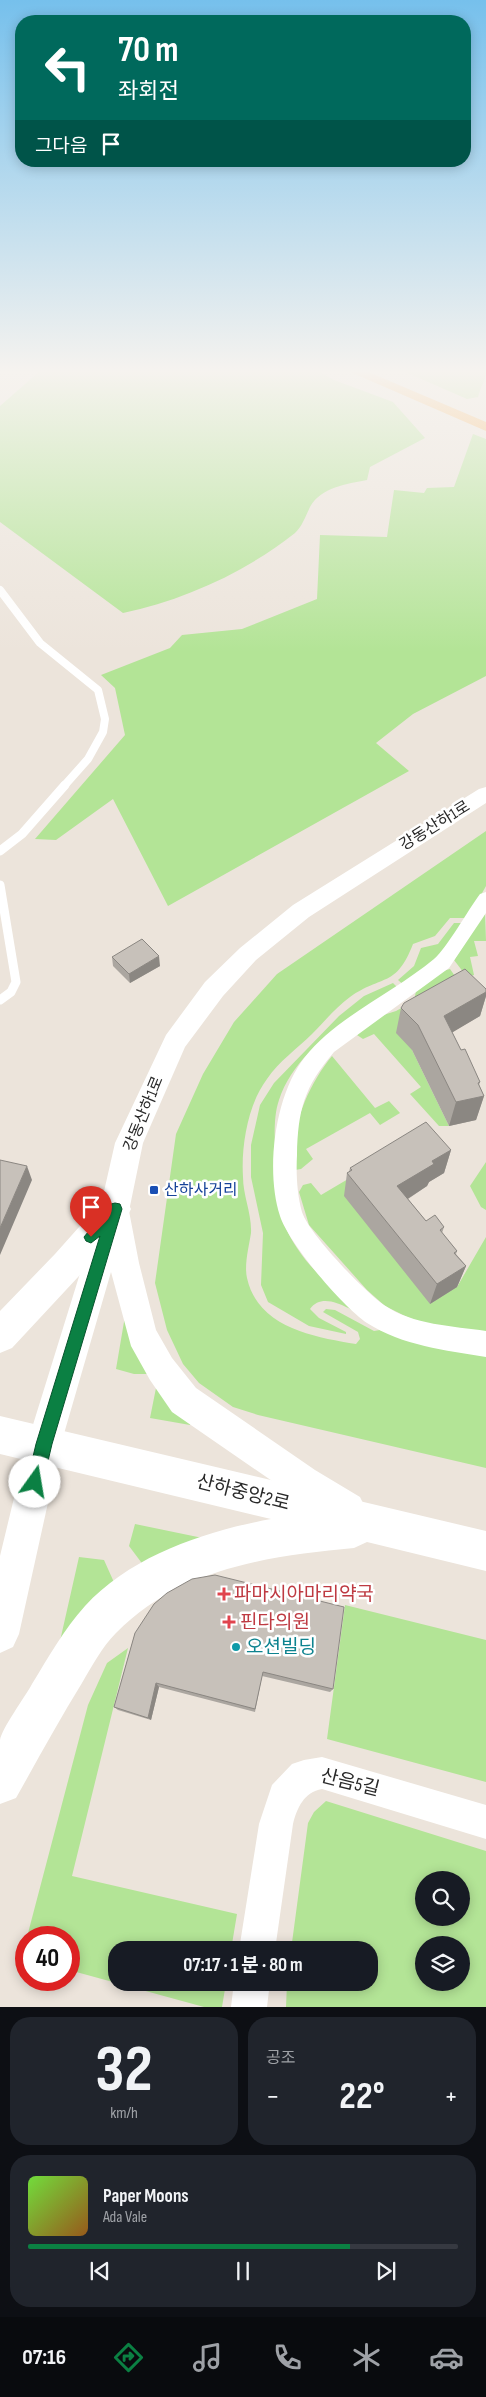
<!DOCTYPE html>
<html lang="ko">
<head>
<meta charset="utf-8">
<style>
	body { margin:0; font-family:"Sofia Sans Condensed","Noto Sans KR",sans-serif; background:#20242c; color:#f1f3f6; height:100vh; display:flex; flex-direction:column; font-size:19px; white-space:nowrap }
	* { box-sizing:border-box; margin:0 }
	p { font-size:16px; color:#9ea1a6 }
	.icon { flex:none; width:28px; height:28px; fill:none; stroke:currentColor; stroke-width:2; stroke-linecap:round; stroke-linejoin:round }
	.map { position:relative; height:2007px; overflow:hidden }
	.sheet { display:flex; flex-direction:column; gap:10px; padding:10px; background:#0d0f14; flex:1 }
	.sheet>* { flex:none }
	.guide { position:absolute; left:15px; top:15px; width:456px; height:152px; border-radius:20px; box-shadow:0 2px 12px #0003; background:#00695c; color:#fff; overflow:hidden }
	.tools { position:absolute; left:415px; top:1871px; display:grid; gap:10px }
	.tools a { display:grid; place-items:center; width:55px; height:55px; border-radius:50%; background:#171b24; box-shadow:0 2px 12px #0003; font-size:25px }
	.speed { position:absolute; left:15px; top:1926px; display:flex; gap:10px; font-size:25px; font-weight:700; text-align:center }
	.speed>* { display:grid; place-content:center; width:65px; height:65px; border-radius:50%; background:#171b24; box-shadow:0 2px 12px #0003; line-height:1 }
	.speed .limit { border:8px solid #d22; background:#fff; color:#111 }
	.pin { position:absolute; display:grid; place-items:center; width:42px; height:42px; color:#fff; margin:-51px -21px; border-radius:50% 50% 50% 0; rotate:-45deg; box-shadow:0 0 5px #0007 }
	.pin .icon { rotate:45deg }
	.me { position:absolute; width:55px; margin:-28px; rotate:13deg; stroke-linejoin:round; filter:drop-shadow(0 0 4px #0008) }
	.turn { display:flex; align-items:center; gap:18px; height:105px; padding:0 20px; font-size:22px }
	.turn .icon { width:65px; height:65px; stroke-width:2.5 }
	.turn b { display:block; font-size:35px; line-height:42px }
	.then { display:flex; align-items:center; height:48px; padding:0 20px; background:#0003; gap:10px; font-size:19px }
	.big { font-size:38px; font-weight:700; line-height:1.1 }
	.sheet .card { flex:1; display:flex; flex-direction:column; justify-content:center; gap:8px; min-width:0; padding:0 18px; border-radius:20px; background:#20242c }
	.sheet .dial { align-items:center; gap:0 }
	.dial b { font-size:65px; line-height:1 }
	.song { display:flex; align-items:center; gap:15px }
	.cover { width:60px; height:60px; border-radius:8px; background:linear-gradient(135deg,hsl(100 70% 55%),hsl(30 70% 35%)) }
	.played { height:5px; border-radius:2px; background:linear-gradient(90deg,#0b8043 75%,#363941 75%) }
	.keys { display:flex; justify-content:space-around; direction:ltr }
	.heat { display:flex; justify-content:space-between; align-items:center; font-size:28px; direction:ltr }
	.sheet .tiles { flex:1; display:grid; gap:10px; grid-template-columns:1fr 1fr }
	.card:last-child { grid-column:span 2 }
	.trip { position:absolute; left:108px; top:1941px; width:270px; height:50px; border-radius:20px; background:#171b24; box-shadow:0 2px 12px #0003; font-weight:700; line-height:50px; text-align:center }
	.dock { display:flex; height:80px; justify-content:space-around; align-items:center; background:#090b0e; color:#9ea1a6 }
	.dock .icon { width:35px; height:35px }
	.dock .current { color:#0b8043 }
	.dock b { font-size:22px; color:#f1f3f6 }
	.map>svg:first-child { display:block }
</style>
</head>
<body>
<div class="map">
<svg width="486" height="2007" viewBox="0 0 486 2007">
	<rect width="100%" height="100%" fill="#ece4db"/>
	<path fill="#b3e496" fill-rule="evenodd" d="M40,371H318L334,380L393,402L425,438L370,467L367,480C347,484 321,487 310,507C306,515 302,527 295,533C246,572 184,600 123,613L0,522V406Z
		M403,371H486C486,380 480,388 478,397L467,399Z
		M473,434L486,439V676L413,714L376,743L409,771L168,906L113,799L56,840L35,839L125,735L115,688L101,675L170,648L182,635L242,629L317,599L320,535L387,537L394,490L424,493L427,488L454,487Z
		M486,831V886L468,918H450L435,936L413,944C396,988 383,974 350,997C335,1008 325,1021 312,1034C297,1049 279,1061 267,1079C248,1104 241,1146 243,1177C243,1196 252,1214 251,1233C249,1246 244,1265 247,1278C258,1328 315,1337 356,1344L360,1339L358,1332L323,1312L326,1309L335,1310L374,1331L380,1330L486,1354V1468L258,1415L233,1407L199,1383L183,1364L167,1330L155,1283L176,1134L203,1074L234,1022L277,974Z
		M485,913L486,941H474L478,956L470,957L474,975L467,977L454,960Z
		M454,923H465L439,962L406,987L398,980L414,966L421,948L438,944Z
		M450,969L457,979L412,1050L449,1126H439L410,1094L421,1087L374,1034L363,1039L357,1035L374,1018L396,1011L414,1001L416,991C429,984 435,972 450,969Z
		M393,983L399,989C355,1014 296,1048 279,1100C273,1117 275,1139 275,1157C274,1190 278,1219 297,1248C315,1276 345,1297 370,1320C354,1312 324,1289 310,1309L319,1318L346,1332V1334L309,1326L268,1302L261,1285L263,1233L251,1177V1145L260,1105L274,1083L339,1016L364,996Z
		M332,1056L375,1108L389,1101L400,1113L380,1125L370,1113L306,1149L313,1159L301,1169L295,1170C288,1131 308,1085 332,1056Z
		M414,1140L377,1172L457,1287L486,1237V1335L421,1324L385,1306L367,1290L309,1225L299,1192L303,1185L311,1183L321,1195Z
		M486,1162V1210L481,1207L470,1186Z
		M125,1316L147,1374H134L116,1369Z
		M156,1388L192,1422L190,1425L150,1418Z
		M135,1524L222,1542L144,1566L129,1546Z
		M79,1557L104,1560L117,1589L53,1672Z
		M345,1605L486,1640V1782L327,1739Z
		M128,1648L72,1876L237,1914L231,1950H116V1982L226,1983L222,2007H204L69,1970V1938L27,1937L88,1705L107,1663Z
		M326,1801L486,1851V2007H286L287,1983L369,1982V1950H291L308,1823L314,1812ZM424,1880H461V1918H424ZM424,1945H461V1982H424Z"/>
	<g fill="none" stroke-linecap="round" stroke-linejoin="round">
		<path stroke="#fff" stroke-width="8" d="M0,590L40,643L98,690L105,719L103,732L88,759L64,786"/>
		<path stroke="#fff" stroke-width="9" d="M0,851L22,834L65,785
			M0,885L16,982L11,992L0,1000"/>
		<path fill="#fff" fill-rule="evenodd" d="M486,892V913L449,968L334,1052C304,1087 298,1110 297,1155C296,1174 297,1194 302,1212C309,1234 364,1291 384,1305C413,1325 453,1326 486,1331V1357C445,1350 403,1346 367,1323C342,1306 289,1244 280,1216C265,1170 275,1094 305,1057C335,1018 396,991 434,959C447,948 468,910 480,894Z
			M322,1757L486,1805V1839L322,1789C304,1792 297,1808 293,1824L275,1950H239L259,1824L272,1785L292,1764L304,1760Z
			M234,1982H270L267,2007H231Z"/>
		<path fill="#fff" fill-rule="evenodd" d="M486,787V803L309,917L256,960L223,996L185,1047L143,1143L129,1211L139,1263L156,1330L172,1358L196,1388L315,1470L360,1497L366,1509L360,1521L348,1527L291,1494L172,1412L150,1380L131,1346L111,1272L61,1444L19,1634L13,1647L0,1653V1556L27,1444L100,1209L115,1143L166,1035L205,982L240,948L293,905L479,789Z"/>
		<path fill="#fff" fill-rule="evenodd" d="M115,1194L126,1199L131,1209L126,1219L79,1276L12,1348L0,1353V1311L55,1254L104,1199Z
			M0,1416L486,1531V1571L367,1542L354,1548C269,1556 180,1568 116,1633C102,1647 92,1666 82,1683C59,1720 38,1759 16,1798L0,1804C0,1785 0,1758 0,1740C2,1728 25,1697 32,1684C48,1658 64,1629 85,1606C132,1555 206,1531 271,1519L0,1454Z"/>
		<path fill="#f9b056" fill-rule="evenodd" d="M348,371H366L486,422V431Z"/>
	</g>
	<path fill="#aba6a0" d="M112,957L160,966L130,983L113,966Z
		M486,989V996L480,1016L452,1032L461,1050L480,1082L479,1085L484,1096L476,1120L449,1126L412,1050L396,1033L401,1008Z
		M451,1150L444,1173L429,1182L427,1186L408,1199L426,1221L444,1227L442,1233L457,1251L456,1254L466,1266L457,1287L430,1304L344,1196L347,1173L349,1172L350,1168Z
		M135,1633L333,1689L330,1692L262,1676L255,1712L159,1687L151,1720L118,1710L114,1707Z"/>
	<path fill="#8b8782" d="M159,956L160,966L130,983L129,974Z
		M486,992V996L480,1016L438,1041L444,1016Z
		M484,1096L476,1120L449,1126L456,1102Z
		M451,1150L444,1173L429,1182L427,1186L392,1209L397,1186L432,1161Z
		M27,1166L32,1180L0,1255V1228Z
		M466,1266L457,1287L430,1304L437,1284Z
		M156,1683L159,1687L151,1720L148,1718Z"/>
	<path fill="#c7c1ba" stroke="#8b8782" d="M142,939L159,956L129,974L112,957Z
		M465,969L486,989V992L444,1016L461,1050L465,1049L480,1082L478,1083L484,1096L456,1102L418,1025L401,1008L404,1003Z
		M426,1122L451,1150L432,1161L434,1164L397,1186L426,1221L435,1215L444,1227L440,1230L457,1251L454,1253L466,1266L437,1284L347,1173L352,1170L350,1168Z
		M0,1160L27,1166L0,1228Z
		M215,1575L344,1607L333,1689L263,1672L255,1709L156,1683L148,1718L114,1707L135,1633L154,1604L167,1593L192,1579Z"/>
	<linearGradient id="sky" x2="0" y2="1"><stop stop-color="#76c0ec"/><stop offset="0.57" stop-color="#f6f3ef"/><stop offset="1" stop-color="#f6f3ef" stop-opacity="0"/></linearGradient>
	<rect width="486" height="652" fill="url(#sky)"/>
	<path fill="#0b8043" stroke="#07532c" d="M115,1203L120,1204L122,1209L52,1444L43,1482L41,1487L35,1490L30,1487L27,1482L36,1444L100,1236L91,1243L86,1241L84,1237L111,1204Z"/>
	<rect fill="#1a4fb4" stroke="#fff" stroke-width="2" x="149" y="1185" width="10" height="10" rx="2.5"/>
	<g fill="#e0444e" stroke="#fff" stroke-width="2">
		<path d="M221.5 1586.5h5v5h5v5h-5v5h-5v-5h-5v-5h5z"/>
		<path d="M226.5 1614.5h5v5h5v5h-5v5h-5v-5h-5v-5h5z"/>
	</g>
	<circle fill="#0f9aa8" stroke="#fff" stroke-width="2" cx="236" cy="1647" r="5"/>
	<g text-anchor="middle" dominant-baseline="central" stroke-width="5" stroke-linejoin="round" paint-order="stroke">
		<g font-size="16" fill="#292929" stroke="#fff">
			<text transform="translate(435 826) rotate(-32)">강동산하1로</text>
			<text transform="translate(144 1114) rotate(-68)">강동산하1로</text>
		</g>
		<g font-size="16" fill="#164399" stroke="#fff" text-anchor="start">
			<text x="164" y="1190">산하사거리</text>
		</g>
		<g font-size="19" fill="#292929" stroke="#fff">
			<text transform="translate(243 1493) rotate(14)">산하중앙2로</text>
			<text transform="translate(350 1783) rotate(14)">산음5길</text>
		</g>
		<g font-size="19" fill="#be3a42" stroke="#fff" text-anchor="start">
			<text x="234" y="1594">파마시아마리약국</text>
			<text x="240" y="1622">핀다의원</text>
		</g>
		<g font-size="19" fill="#0d838f" stroke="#fff" text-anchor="start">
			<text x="246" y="1647">오션빌딩</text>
		</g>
	</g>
</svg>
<div class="tools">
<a><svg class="icon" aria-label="search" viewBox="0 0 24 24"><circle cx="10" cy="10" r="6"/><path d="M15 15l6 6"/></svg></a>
<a><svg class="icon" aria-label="layers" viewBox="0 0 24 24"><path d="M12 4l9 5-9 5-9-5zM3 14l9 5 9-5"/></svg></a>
</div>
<div class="speed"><div class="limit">40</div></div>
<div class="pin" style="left:91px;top:1237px;background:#d93025"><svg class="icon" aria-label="arrive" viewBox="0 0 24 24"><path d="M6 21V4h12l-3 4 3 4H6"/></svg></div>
<svg class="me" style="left:35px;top:1482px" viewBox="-20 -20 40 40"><circle r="19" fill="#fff"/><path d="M0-13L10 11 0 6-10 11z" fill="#0b8043"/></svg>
<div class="trip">07:17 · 1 분 · 80 m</div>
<div class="guide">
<div class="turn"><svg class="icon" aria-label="left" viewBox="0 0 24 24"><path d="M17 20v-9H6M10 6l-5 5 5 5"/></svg><div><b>70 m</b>좌회전</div></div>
<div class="then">그다음<svg class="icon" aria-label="arrive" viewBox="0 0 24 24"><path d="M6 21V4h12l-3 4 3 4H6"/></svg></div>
</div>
</div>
<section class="sheet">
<div class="tiles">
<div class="card dial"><b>32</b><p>km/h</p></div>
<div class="card"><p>공조</p>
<div class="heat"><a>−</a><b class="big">22°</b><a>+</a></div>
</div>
<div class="card">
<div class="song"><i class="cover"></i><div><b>Paper Moons</b><p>Ada Vale</p></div></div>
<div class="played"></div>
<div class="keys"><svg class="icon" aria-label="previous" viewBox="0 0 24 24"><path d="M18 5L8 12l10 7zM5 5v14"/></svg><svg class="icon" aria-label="pause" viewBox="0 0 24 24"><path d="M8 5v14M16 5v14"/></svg><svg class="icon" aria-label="next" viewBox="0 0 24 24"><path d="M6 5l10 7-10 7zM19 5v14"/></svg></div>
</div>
</div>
</section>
<nav class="dock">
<b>07:16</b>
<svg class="icon current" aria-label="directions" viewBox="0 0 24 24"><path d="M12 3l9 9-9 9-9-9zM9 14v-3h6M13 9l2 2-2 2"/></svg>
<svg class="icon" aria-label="music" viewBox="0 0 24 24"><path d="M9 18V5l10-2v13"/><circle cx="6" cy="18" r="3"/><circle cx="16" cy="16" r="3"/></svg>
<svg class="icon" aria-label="phone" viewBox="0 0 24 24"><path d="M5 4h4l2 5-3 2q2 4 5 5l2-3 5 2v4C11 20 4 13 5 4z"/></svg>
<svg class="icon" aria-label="climate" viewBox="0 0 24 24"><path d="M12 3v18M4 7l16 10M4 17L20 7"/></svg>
<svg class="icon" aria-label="car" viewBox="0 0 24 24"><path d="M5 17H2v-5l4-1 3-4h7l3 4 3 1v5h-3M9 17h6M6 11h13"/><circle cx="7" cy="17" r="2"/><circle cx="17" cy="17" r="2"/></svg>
</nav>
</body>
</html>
